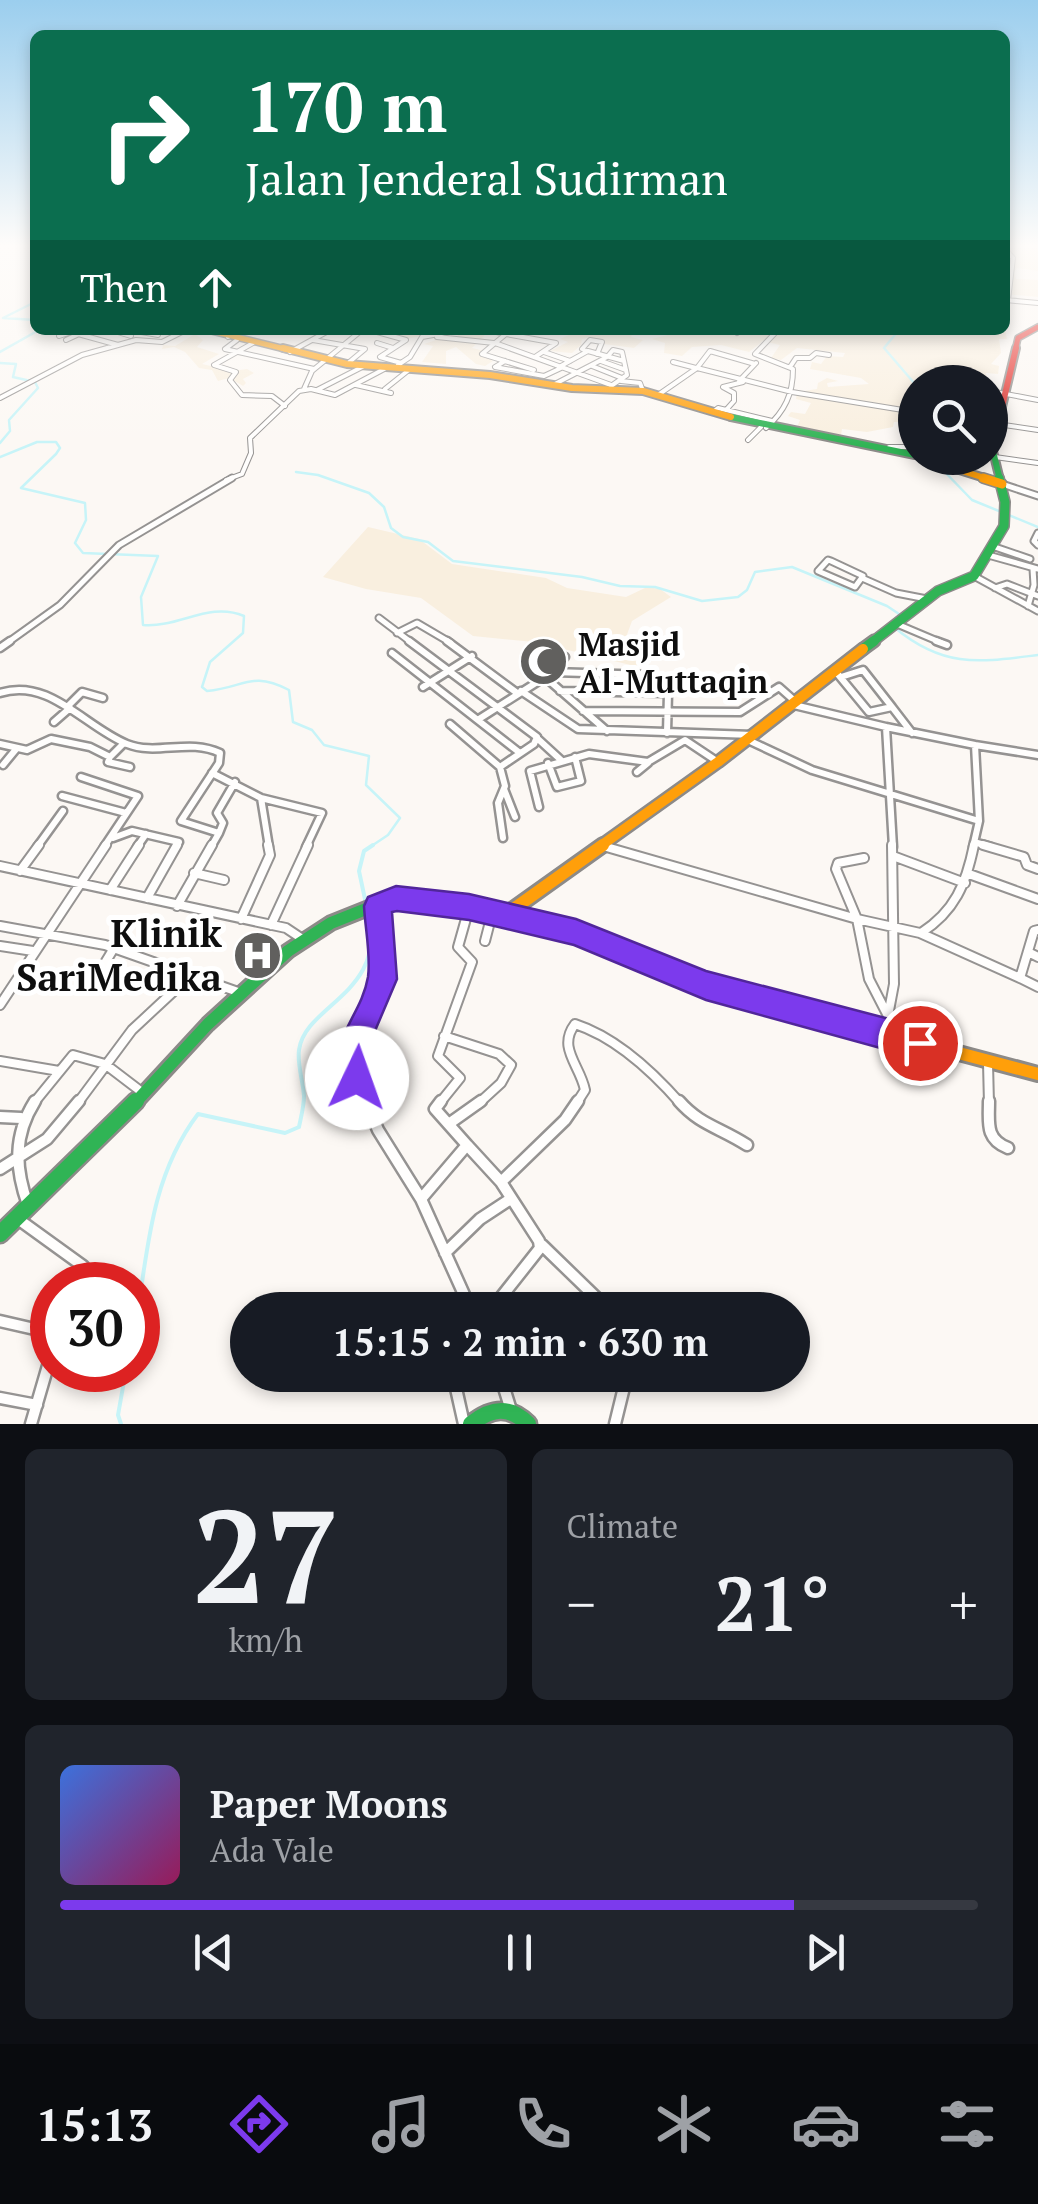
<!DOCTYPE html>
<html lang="en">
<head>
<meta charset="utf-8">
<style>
	body { margin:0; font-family:"PT Serif",serif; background:#20242c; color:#f1f3f6; height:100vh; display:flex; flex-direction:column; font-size:38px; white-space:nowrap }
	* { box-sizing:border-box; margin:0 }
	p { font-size:32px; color:#9ea1a6 }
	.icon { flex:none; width:55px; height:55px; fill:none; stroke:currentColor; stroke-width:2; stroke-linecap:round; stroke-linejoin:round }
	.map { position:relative; height:1424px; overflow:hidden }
	.side { display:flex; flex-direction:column; gap:25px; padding:25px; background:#0d0f14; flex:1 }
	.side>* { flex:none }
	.hud { position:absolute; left:30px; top:30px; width:980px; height:305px; border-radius:15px; box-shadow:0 5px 15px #0003; background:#0b6e4f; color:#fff; overflow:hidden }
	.tools { position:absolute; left:898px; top:365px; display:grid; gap:20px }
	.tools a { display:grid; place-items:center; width:110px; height:110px; border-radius:50%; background:#171b24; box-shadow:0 5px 15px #0003; font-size:50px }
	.speed { position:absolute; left:30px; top:1262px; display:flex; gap:20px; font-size:50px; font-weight:700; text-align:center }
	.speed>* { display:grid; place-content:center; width:130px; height:130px; border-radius:50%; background:#171b24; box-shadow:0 5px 15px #0003; line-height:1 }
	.speed .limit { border:15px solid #d22; background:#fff; color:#111 }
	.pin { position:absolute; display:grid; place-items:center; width:85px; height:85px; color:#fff; margin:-42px; border:5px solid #fff; border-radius:50%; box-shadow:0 2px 10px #0007 }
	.me { position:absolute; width:110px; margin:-55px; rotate:3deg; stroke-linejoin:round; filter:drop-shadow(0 0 8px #0008) }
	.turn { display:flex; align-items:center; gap:35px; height:210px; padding:0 50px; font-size:45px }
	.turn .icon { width:130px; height:130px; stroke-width:2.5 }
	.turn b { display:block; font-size:70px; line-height:85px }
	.then { display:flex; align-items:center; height:95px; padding:0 50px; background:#0003; gap:20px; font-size:38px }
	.big { font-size:75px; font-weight:800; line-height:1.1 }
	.side .tile { flex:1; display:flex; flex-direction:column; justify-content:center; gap:15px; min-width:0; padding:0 35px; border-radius:15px; background:#20242c }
	.side .dial { align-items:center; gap:0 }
	.dial b { font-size:130px; line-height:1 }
	.song { display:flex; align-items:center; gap:30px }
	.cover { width:120px; height:120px; border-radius:15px; background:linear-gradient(135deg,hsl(220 70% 55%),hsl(330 70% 35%)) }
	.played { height:10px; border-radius:5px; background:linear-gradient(90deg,#7c3aed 80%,#363941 80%) }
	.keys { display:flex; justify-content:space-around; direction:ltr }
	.heat { display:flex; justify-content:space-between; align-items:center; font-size:55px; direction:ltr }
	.side .tiles { flex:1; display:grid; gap:25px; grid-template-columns:1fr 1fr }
	.tile:last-child { grid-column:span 2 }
	.trip { position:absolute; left:230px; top:1292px; width:580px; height:100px; border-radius:50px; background:#171b24; box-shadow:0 5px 15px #0003; font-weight:800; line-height:100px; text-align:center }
	.menu { display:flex; height:160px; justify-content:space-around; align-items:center; background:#090b0e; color:#9ea1a6 }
	.menu .icon { width:70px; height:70px }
	.menu .current { color:#7c3aed }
	.menu b { font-size:45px; color:#f1f3f6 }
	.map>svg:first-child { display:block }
</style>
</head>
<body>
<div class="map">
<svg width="1038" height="1424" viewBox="0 0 1038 1424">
	<rect width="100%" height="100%" fill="#fcf8f4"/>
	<path fill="#f9efdf" d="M1038,246V271L1017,268L1014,272L1016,279L1038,280V297L1005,294V256L1012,255L1005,247Z
		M380,330H451L445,332L452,338L459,337L456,333L485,335L472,348L485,351L483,354L493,361L485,366L476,364L456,347L446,351V364L422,362L433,346L424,344L436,340L435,333L402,340L377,333Z
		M564,330H634L631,337L643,340L634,348L597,343L591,337L582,339L581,345L572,353L550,351L568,342L560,339L571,334Z
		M671,330H1005L1007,339H999L1001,353L991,364L999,366L998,374L986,373L987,382L939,372L933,379L915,382V410L908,411L915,421L894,422L893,427L867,432L842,429L840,441L795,432L800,420L788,416L791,412L805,414L811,403L796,399L797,392L817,389L818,383L827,378L838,381L827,383L828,387L869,384L861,378L810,369L812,362L821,364L827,356L843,357L845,353L797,348L781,360L771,358L780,345L763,341L749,352L721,345L692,347L682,356L664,353L665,343L652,339L675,333Z
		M195,334L203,340L197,347L219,354L202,364L233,371L247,369L254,373L243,379L246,383L243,386L252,391L229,378L218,381L212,370L199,368L185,352L174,347L162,349L163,345L175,346Z
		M368,527L419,539L452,564L546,578L567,588L626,597L647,587L660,589L671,597L632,621L625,640L652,655L639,667L534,642L473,636L421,598L366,589L323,577Z"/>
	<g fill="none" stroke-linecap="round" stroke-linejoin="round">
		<path stroke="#c7f4f8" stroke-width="2.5" d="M35,302L3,318L35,320
			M899,330L884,348L915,384
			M0,352L39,330
			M0,363L16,364L13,377L35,382L38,388L9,420L10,431L0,443
			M0,457L37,442H56L60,448L56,454L21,488L85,503L86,520L75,543L83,553L158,556L141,597L143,625C179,628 209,601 244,616L243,633L210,662L202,687L207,691C244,688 251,670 289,690L293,722L312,730L324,745L369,756L366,785L400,818L388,835L370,847
			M940,467L972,500L1038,527
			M296,472L318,475L369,493L384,507L391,528L403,537L428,542L453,561L582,577L620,586L655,587L702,601L738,597L747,590L755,572L792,567L887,606L899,614L897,619
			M895,628C945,669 980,662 1038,655"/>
		<path stroke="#c7f4f8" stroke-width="4" d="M366,904L359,871L364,851L373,845
			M138,1311C148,1241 154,1172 198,1114L285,1133L299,1127C301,1117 304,1106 304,1096C303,1081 297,1064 299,1050C305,1004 389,993 368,912
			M121,1424L118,1415L126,1370"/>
		<defs>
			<path id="street-far4" d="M1005,249L1013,258L1008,300
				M1006,300L1038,303
				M111,330L131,336
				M370,330L406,340L380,357L401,363
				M487,330L506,334L495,343L611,385
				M136,331L158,335
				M71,332L118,345
				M737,333L741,330
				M506,334L556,343L535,357
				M59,336L74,331
				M228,337L242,330
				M437,337L494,343
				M66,340L79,334
				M237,340L225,349L314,369
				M313,340L365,349L347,364
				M253,343L214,365L236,372L230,380L242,395L272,396L285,406
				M377,343L393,348
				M495,343L482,354L534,370
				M587,351L582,349L590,340L602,342L597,354
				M290,352L330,330
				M544,352L570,361
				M608,356L613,350L622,352L624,361
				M505,361L495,367L544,376L561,368
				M601,361L626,370
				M673,362L696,368
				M755,364L710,351L697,368L792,392L915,412
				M398,365L410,357L422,337L461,330
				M561,366L588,351L624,361L627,375L611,386
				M592,366L622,378
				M790,367L796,358H810L816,353L829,355
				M951,378L966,382
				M621,381L640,383L643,391
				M739,381L756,363
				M942,381L948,382
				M356,385L391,393
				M553,385L607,357
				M304,389L312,371L362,330
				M385,389L410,369
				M317,390L364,366
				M990,391L1038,400
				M658,395L697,368
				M0,398L82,355L136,340L162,342L186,330
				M726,410L734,401V393L723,387L743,382
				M713,412L718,408L772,421
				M990,423L1038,430
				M766,428C785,411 793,394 793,369L755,354L778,330
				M748,440L761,427
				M889,447H915
				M995,457L1038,463
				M226,480L242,474L251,453L250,438L299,391L311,389L335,395L386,368"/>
			<path id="street-far3" d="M1002,484L1038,496
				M1038,533L1034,541L1038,545
				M992,546L1030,559
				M988,555L1038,569
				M828,560L831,561L863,576L855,587L818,571Z
				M974,576L1038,611
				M862,578L896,593L927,599
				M995,588L1007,584L1038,596
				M1028,606L1034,585L1033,569
				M379,618L412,643
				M897,624L942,643
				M397,633L417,623L451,643
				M7,643L60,605L119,545L232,478"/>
			<path id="street-far2" d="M409,641L537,737L534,744L500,767
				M447,641L517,693
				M936,641L947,645
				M0,648L10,641
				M392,653L520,753
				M553,671L565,657
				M836,672L869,712L892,707L912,733
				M545,677L607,731
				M841,677L863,670L892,707
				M423,687L472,656
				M521,691L578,729L753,735
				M560,691L668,693L667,733
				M0,693C49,677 85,727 127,744C157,756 189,738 220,753L219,763L181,821L219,833L211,847
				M794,705L886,727L893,847
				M68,706L82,692L103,698
				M583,711L740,712L779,687L797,703
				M479,719L553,672L650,675L668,693
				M54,722L70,708
				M450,724L500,767L505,786L498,803L503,838
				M886,727L975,745L979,821
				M538,739L562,761
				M748,740L812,770L979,821L973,847
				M0,744L27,750L51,739L90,747L110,757L108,762L130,767
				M975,745L1038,755
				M110,757L124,743
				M548,763L557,787L581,781L575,757
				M3,765L17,748
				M637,772L648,763
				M212,773L261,798L322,813L306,847
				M81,777L138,796L104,847
				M504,789L515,817
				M62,796L126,813
				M261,798L269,847
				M539,807L530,771L589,754L648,762L685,740L718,762
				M219,833L223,823L217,813L235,782
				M113,838L132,831L179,842L176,847
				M974,842L991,847
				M603,846L607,847
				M37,847L63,811
				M137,847L146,834"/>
			<path id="street-far1" d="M983,845L1024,857L1027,865L1038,869
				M603,846L857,919L920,933L1020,978L1034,931L1038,930
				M893,856L965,883
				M864,858L838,863L836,869L857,919L869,979L887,1014
				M0,866L286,928L304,940
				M20,871L39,845
				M194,873L224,880
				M969,874L1038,899
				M110,890L139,845
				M147,898L177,845
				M177,906L212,845
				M241,919L270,855L268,845
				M271,925L308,845
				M0,926L105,945L238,992
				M921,933C955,911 966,884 974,845
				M485,941L492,914
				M0,946L33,951
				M1028,952L1038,957
				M1020,978L1038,987
				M89,989L114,948
				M0,1005L106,845
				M885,1032L894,984L892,845
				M444,1036L499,1054L511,1065L501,1083L478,1104
				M0,1061L59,1071
				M988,1063L989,1104
				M33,1104L73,1055L105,1064L143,1093
				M77,1104L132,1030L190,976
				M367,1104L357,1079L353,1045L382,979L378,905
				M439,1104L460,1078L438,1056L472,962L458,947L469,908
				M576,1104L585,1090C580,1065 557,1048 575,1024C615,1037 653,1072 681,1104"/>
			<path id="street" d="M366,1101L378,1130L421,1199L471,1310
				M441,1101L435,1109L467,1145
				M679,1101C700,1125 719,1127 747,1145
				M989,1101C989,1123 985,1139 1008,1148
				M0,1117L21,1118
				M450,1123L481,1101
				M0,1169L47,1139L79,1101
				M501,1182L565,1120L578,1101
				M421,1199L467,1145L501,1182L539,1241L540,1248L491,1310
				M28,1205C15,1168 13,1136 35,1101
				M18,1219L83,1266L80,1285
				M542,1245L609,1310
				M445,1253L480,1219L509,1200
				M0,1321L52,1333
				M453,1375L464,1424
				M500,1375L510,1407
				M0,1398L37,1405
				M31,1424L52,1352
				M615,1424L627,1375"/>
			<path id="fast-far4" d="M731,417L915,455
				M990,439L1000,480"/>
			<path id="fast-far3" d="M871,643L938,591L974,576L1004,526L1005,502L999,478"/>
			<path id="fast-far2" d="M863,649L874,641"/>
			<path id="fast-far1" d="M134,1104L208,1024L288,951L331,923L376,905L421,898L577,932L725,991"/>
			<path id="fast" d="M0,1234L136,1101
				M471,1424C491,1408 509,1405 528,1424"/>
			<path id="slow-far4" d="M208,330L293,351"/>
			<path id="slow-far3" d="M283,348L347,364L490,375L572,388L643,391L731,417
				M921,458L991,480"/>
			<path id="slow-far2" d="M983,478L1002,484"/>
			<path id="slow-far1" d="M599,847L718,762L863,649"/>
			<path id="slow" d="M505,915L603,845
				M725,991L1038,1074"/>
			<path id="jam-far1" d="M1015,351L1018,338L1038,327"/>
			<path id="jam" d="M990,432L1001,411L1016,348"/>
		</defs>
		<use href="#street-far4" stroke="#959392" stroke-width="6"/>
		<use href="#street-far3" stroke="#959392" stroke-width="9"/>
		<use href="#street-far2" stroke="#959392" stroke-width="11"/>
		<use href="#street-far1" stroke="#959392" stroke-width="12"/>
		<use href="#street" stroke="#959392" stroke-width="15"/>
		<use href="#fast-far4" stroke="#8c8a88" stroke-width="10"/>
		<use href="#fast-far3" stroke="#8c8a88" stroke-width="12"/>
		<use href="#fast-far2" stroke="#8c8a88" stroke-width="15"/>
		<use href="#fast-far1" stroke="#8c8a88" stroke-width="18"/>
		<use href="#fast" stroke="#8c8a88" stroke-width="21"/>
		<use href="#slow-far4" stroke="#8c8a88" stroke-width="8"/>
		<use href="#slow-far3" stroke="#8c8a88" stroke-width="10"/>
		<use href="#slow-far2" stroke="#8c8a88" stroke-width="12"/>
		<use href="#slow-far1" stroke="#8c8a88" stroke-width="15"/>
		<use href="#slow" stroke="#8c8a88" stroke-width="18"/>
		<use href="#jam-far1" stroke="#8c8a88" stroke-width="8"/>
		<use href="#jam" stroke="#8c8a88" stroke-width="10"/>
		<use href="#street-far4" stroke="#fffefd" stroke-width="4"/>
		<use href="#street-far3" stroke="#fffefd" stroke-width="5"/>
		<use href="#street-far2" stroke="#fffefd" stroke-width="6"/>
		<use href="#street-far1" stroke="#fffefd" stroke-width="8"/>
		<use href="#street" stroke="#fffefd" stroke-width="10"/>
		<use href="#fast-far4" stroke="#30b455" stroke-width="6"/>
		<use href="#fast-far3" stroke="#30b455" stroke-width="9"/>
		<use href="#fast-far2" stroke="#30b455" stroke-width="10"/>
		<use href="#fast-far1" stroke="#30b455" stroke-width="12"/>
		<use href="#fast" stroke="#30b455" stroke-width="16"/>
		<use href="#slow-far4" stroke="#ff9f0a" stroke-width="5"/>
		<use href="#slow-far3" stroke="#ff9f0a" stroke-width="6"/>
		<use href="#slow-far2" stroke="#ff9f0a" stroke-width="9"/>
		<use href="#slow-far1" stroke="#ff9f0a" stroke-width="10"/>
		<use href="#slow" stroke="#ff9f0a" stroke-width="12"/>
		<use href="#jam-far1" stroke="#e5322d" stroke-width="5"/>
		<use href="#jam" stroke="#e5322d" stroke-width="6"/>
	</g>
	<linearGradient id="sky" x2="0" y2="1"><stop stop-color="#9bceee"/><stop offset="0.55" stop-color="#fefcfa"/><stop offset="1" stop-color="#fefcfa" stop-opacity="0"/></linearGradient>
	<rect width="1038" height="446" fill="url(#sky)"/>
	<path fill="#7c3aed" stroke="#51269a" stroke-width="2.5" d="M396,886L469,894L576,919L706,971L920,1027L931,1032L935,1043L931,1054L920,1059L706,1000L574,945L469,920L397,911L392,912L397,979L369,1045L373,1078L368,1090L357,1095L346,1090C324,1037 360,1022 368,977C371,955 365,928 364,906L368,897Z"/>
	<defs>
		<symbol id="mosque-disc" viewBox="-11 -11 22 22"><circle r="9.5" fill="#61605e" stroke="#fff"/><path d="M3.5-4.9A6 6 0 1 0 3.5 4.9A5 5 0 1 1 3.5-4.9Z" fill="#fff"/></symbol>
		<symbol id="hospital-disc" viewBox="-11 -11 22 22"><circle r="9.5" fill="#61605e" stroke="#fff"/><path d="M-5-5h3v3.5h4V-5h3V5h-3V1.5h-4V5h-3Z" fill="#fff"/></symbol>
	</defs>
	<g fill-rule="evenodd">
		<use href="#mosque-disc" x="516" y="634" width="55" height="55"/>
		<use href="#hospital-disc" x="230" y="928" width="55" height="55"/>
	</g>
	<g text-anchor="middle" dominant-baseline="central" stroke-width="10" stroke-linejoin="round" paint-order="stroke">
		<g font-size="32" font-weight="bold" fill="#0e0e0e" stroke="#fff" text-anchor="start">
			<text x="578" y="644">Masjid<tspan x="578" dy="37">Al-Muttaqin</tspan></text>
		</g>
		<g font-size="38" font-weight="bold" fill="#0e0e0e" stroke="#fff" text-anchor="end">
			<text x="222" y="933">Klinik<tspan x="222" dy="44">SariMedika</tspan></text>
		</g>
	</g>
</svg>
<div class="tools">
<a><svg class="icon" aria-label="search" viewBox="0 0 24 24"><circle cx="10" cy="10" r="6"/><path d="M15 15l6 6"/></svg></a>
</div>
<div class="speed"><div class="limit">30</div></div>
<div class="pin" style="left:920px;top:1043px;background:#d93025"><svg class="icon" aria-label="arrive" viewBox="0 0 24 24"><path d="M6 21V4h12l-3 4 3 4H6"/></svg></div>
<svg class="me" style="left:357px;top:1078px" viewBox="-20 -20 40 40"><circle r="19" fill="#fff"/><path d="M0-13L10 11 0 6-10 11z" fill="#7c3aed"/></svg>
<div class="trip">15:15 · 2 min · 630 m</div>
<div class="hud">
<div class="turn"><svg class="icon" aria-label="right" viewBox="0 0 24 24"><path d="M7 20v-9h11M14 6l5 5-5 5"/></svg><div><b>170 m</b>Jalan Jenderal Sudirman</div></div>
<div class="then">Then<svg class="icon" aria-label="ahead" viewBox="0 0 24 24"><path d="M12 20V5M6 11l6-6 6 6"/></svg></div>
</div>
</div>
<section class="side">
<div class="tiles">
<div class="tile dial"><b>27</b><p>km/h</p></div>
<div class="tile"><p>Climate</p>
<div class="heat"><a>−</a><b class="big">21°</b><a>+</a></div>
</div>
<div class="tile">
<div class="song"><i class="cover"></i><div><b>Paper Moons</b><p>Ada Vale</p></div></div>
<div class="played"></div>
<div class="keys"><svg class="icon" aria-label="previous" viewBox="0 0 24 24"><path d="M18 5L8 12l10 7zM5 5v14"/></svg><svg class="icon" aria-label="pause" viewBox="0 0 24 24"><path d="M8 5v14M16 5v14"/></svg><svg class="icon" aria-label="next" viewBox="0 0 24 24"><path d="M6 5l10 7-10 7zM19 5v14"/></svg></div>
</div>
</div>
</section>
<nav class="menu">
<b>15:13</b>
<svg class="icon current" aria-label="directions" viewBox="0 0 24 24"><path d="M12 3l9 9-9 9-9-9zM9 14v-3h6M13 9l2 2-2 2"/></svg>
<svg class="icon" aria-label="music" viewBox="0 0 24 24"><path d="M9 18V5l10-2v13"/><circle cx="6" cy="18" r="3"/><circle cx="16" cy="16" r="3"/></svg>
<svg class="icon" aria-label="phone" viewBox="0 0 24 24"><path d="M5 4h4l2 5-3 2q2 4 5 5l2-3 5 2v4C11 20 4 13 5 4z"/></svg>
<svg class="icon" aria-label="climate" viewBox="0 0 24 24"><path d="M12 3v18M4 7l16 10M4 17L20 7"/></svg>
<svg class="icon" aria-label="car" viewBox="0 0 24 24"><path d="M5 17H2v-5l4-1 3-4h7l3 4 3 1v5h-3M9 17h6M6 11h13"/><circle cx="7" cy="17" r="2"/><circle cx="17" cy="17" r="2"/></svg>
<svg class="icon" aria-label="filters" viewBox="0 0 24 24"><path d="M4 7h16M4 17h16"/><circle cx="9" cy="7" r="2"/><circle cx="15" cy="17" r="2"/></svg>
</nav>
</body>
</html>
